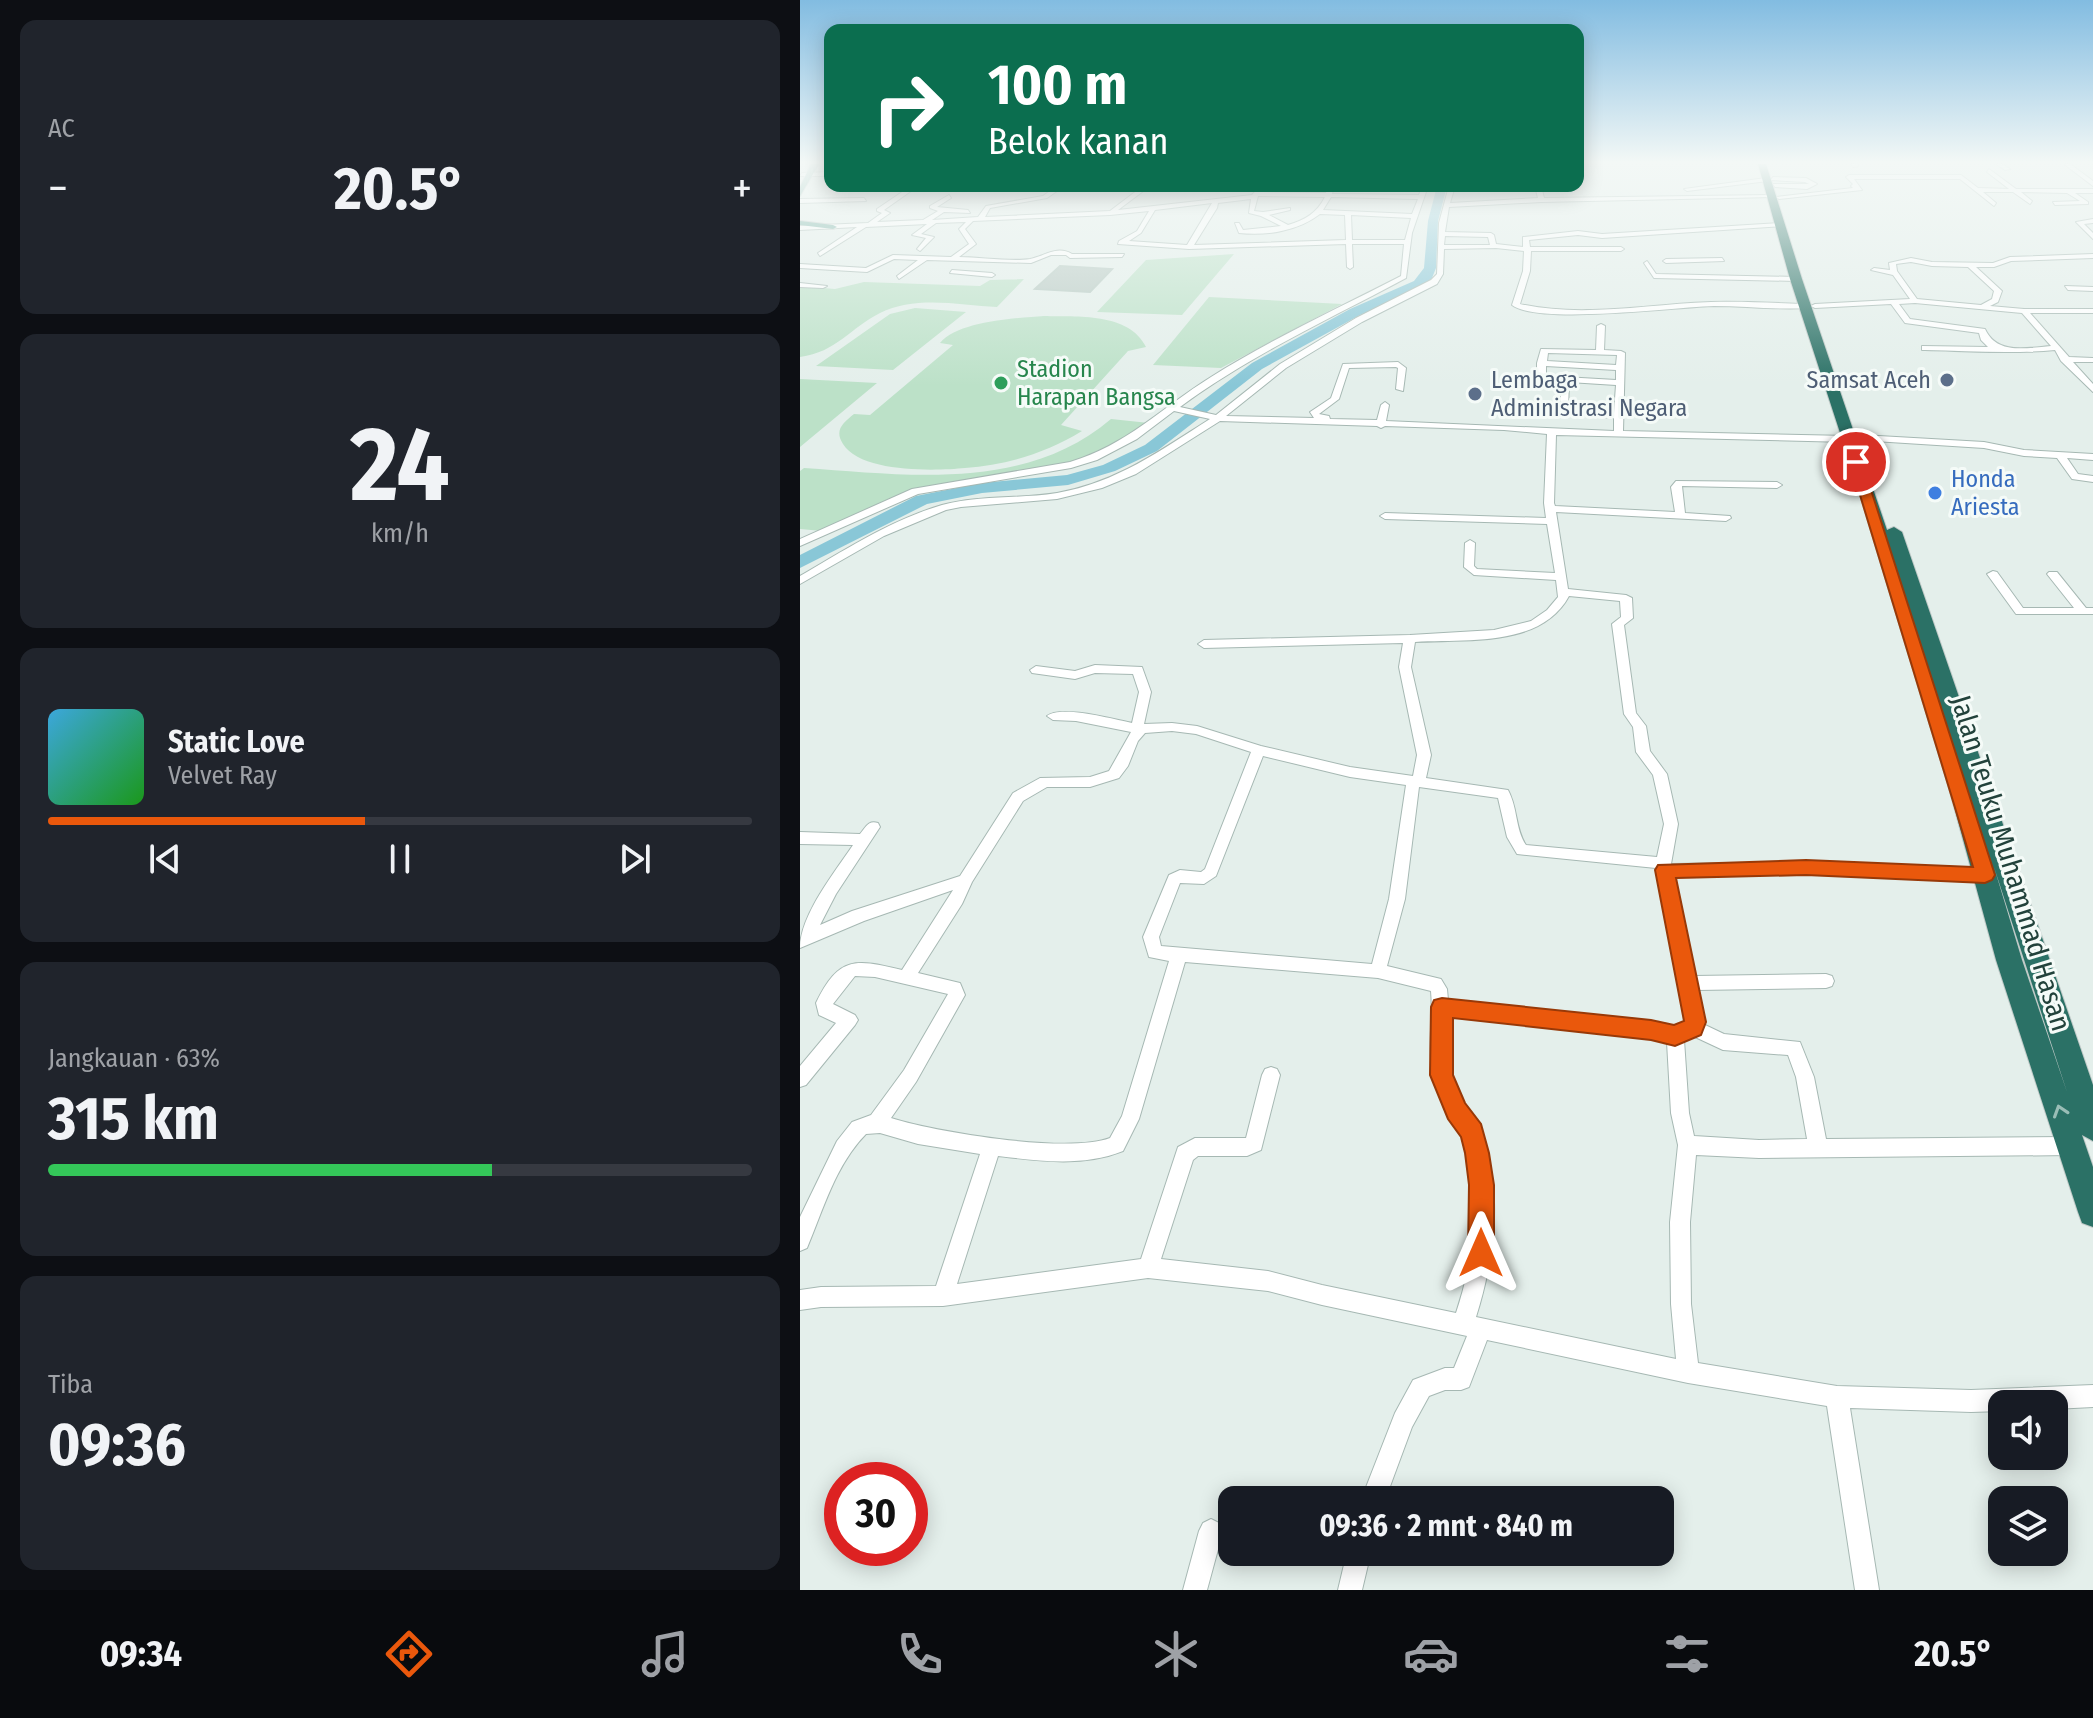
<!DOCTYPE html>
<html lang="id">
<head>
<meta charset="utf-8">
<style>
	body { margin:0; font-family:"Fira Sans Condensed",sans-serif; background:#20242c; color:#f1f3f6; height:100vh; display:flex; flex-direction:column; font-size:30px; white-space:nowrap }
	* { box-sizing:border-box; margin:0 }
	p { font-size:26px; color:#9ea1a6 }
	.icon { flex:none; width:44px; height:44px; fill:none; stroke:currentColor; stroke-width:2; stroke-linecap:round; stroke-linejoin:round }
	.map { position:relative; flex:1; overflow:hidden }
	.panel { display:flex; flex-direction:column; gap:20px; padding:20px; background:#0d0f14; width:800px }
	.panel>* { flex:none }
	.guide { position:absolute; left:24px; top:24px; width:760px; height:168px; border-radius:16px; box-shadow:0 4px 20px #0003; background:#0b6e4f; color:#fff; overflow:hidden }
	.buttons { position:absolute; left:1188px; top:1390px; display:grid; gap:16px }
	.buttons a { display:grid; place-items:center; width:80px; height:80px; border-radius:16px; background:#171b24; box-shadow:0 4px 20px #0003; font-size:40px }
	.speed { position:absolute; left:24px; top:1462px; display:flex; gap:16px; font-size:40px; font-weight:700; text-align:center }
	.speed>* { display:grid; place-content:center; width:104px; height:104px; border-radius:50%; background:#171b24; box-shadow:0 4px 20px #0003; line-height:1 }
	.speed .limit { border:12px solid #d22; background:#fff; color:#111 }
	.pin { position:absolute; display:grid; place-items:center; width:68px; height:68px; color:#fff; margin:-34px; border:4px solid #fff; border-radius:50%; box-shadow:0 2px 8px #0007 }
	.me { position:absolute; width:88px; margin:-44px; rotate:0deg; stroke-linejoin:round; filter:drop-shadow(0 0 6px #0008) }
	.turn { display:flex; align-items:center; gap:28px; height:168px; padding:0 32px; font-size:36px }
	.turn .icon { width:104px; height:104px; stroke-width:2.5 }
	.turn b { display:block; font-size:56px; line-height:68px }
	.big { font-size:60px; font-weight:700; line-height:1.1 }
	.panel .card { flex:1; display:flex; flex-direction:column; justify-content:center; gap:12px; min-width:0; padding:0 28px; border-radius:16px; background:#20242c }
	.panel .dial { align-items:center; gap:0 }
	.dial b { font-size:104px; line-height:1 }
	.song { display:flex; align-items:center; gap:24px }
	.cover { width:96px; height:96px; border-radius:12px; background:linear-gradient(135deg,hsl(200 70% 55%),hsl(120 70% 35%)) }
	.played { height:8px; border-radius:4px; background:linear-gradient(90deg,#ea580c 45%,#363941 45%) }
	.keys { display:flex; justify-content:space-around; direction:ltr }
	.heat { display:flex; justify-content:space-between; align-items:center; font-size:44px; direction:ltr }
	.charge { height:12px; border-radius:6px; background:linear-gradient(90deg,#34c759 63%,#363941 0) }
	.trip { position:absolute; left:418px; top:1486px; width:456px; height:80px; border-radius:16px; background:#171b24; box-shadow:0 4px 20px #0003; font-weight:700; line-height:80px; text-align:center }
	.dock { display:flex; height:128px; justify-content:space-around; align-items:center; background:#090b0e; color:#9ea1a6 }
	.dock .icon { width:56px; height:56px }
	.dock .on { color:#ea580c }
	.dock b { font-size:36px; color:#f1f3f6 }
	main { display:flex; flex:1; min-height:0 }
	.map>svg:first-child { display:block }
</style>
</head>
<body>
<main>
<section class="panel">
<div class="card"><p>AC</p>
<div class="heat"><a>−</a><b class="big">20.5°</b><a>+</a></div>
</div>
<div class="card dial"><b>24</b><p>km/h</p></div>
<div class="card">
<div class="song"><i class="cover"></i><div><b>Static Love</b><p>Velvet Ray</p></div></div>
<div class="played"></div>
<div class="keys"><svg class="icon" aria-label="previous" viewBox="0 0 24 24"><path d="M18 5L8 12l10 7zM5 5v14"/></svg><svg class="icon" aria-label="pause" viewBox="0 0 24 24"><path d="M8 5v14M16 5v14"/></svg><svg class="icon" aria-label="next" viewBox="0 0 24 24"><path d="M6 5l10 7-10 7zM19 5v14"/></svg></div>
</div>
<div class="card"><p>Jangkauan · 63%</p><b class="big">315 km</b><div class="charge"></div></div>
<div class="card"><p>Tiba</p><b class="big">09:36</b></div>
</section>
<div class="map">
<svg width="1293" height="1590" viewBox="0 0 1293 1590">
	<rect width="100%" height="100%" fill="#e4efeb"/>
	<path fill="#bce1c8" d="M434,254L382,315L297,312L346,260Z
		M224,279L197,307C160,305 115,295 80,313C50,328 37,352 0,357V286L35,289L64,282L180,286L190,280Z
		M409,297L542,304L421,368L353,365Z
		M115,308L166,312L93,370L16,366L90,314Z
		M244,316C276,317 329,312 346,347L328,351L261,425L282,431C246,453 207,465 165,468C135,471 61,473 43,444C34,430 43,423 54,414L70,415L153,345L140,343C158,321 216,318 244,316Z
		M0,379L77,383L0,447Z
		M311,419L349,423L309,449L269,463L115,488L22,531L0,529V471L4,468C108,475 225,492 311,419Z"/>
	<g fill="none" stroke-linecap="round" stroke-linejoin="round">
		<path fill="#89c7d7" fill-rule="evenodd" d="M637,186H647L638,221L636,268L632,278L622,287L560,315L462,369L357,451L315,471L268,485L182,493L127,504L0,568V555L116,496L182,483L267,475L303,465L345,445L452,363L550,309L614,281L624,268L628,221Z"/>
	</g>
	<path fill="#b9cac4" stroke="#b6c9c2" stroke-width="2" d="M260,266L312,269L290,292L235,289Z"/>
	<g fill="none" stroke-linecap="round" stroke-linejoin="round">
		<defs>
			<path id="minor" d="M1051,164H1057L1058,166L1053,167Z
				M1196,164H1202L1210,169L1205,170Z
				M1264,164H1270L1293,181V186Z
				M1189,169L1216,189H1293V193H1275L1288,202V204L1255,205L1253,202L1280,201L1267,193L1221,192L1232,201L1230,204L1213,192H1183L1196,203L1194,206L1160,179H1054L1062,190L979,199L976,197L1053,188L1051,186L1053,184L1046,177L1049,175H1161L1178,188L1209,189L1187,172Z
				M30,172V176H0L2,173Z
				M973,177L1006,178L1017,184L1007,189L975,187L973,184H1009L1005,182L971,180Z
				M966,178L968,181L887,191L884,189Z
				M111,186H118L84,210L90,213L77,222L123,220L138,211L130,208V206L149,195L151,198L137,207L168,210L170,213L144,212L132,220L178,217L186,206L243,196L257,186H264L247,198L190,208L185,217L310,211L343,186H350L318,210L452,195L460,186H466L461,192L526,193L527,189L498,186H534L532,194L619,195L622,186H628L612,233L606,278C530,319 450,355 380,407L416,415L480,364L556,318L631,280L637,274L639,223L649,186H655L650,203L738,198L735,186H741L744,198L971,195L974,197L741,202L649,207L645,232L691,233L694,235L696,244L723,247V237L778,231L802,234L980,223L982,226L802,238L778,235L729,240L730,247H821L824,249L821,251H731L730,271L720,304C782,318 848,304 911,302C942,301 973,303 1004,304L1008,306L1007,308C976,310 945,306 914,306C876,307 738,325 712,305L723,271L724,251L696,248L644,249L643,274L637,284L562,322L486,368L426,416L514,418L510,412L531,398L543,364L598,362L606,368L603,391L596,389L598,368L596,367L549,368L539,399L519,414L529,416L530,419L577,420L581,405L585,402L589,405L586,421L814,431V418L761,413V382L741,380L737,375V363L741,349L796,350L797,326L801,324L805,326L804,350L821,351L825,353L823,431L1048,436L1053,439L1048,442L756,435L754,503L755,506L875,512L871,487L876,481L977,482L982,485L977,488L882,486L885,513L930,516L931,518L926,521L756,512L768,589L826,595L832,598L833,618L824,625L836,713L846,726L850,751L867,774L878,824L871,864L1006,862L1185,869L1190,871L1193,875L1190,879L1185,881L1006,874L874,876L894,976L1026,974L1032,976L1034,981L1032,986L1026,988L897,990L903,1024L924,1034L1000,1042L1014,1077L1026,1139L1271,1137L1278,1140L1280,1146L1278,1152L1271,1155L959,1158L896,1155L890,1222L891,1304L898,1363L1037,1386L1171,1390L1293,1385V1407L1254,1409V1404H1202V1411L1171,1412L1050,1408L1079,1590H1055L1027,1406L888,1383L687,1340L669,1387L661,1390H645L629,1396L612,1427L585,1500H561L595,1413L613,1380L645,1368H654L667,1336L522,1305L468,1291L348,1278L143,1306L21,1307L0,1310V1290L21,1287L136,1286L180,1154L118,1144L80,1133L66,1134C36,1164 23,1210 7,1248L0,1251V1217L37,1141L52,1122L71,1115L104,1070L148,994L75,977L55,976L33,1004L55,1015L58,1020L55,1025L6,1085L0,1087V1066L36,1023L19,1015L16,1003C39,955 56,959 102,970L153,890L64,921L0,948C0,915 35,872 53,845L0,844V832L60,834C66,827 68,820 78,823L80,827L36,894L20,925L52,911L160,876L213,793L240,778L290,777L309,771L331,732L276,721L253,720L247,716C261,705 312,719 332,723L339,692L333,674L295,673L275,679L232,673L230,670L236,666L275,671L295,665L342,667L351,692L344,724L372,723L397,726L461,746L550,767L613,776L617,755L599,667L603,643L404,648L398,644L404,640L610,635L694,630L731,621L747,610L758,597L756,580L674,575L664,567L665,543L670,540L675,543L674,566L677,569L755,573L747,524L585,519L580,516L585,513L746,518L744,503L747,434L704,430L585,426L581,428L577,426L420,421L336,474L302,488L257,499L161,507L146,510L84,536L0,584V576C45,550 91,520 142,505C179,495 219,499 257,493C316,483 361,450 410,419L374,411L337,439L297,460L271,468L118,494L0,546V539L112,489L270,462C327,445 361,408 411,377C471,339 537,309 601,276L604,244H552L553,267L550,269L547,267L546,244L389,249L318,244L319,241L337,231L349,211L310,215L173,221L165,229L176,244L159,257C179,257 212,262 230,259C245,256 257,245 272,254H324L322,257L270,258L266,255H251L231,263L127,260L99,279L97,276L118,260L94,259L67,272L0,268V264L66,268L93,255L151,257L169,244L159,229L166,222L136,223L121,234L134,237L120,251L117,249L126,238L112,235L127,224L66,227L20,256L18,253L57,227L0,230V226L68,223L82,213L77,211V209ZM458,196H459L525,197C517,213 505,220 488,225L469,215L490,210V208L463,212L454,211ZM531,197L618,199L612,214L523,210ZM451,199L449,213L461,216L481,226L443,230L439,223H435L439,233C467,236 498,231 520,214L545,215L546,240L394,245L417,208L418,203ZM412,203L387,245L329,241L341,233L355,210ZM551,215L611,218L605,240H552ZM645,236L688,237L690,245H644ZM748,353L817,355L816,365L747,361ZM746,366L816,370V380L746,376ZM769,382L816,385L814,413L768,409ZM769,596L820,601L821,617L812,624L824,714L833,727L836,752L853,775L864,824L857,857L726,845C715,829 718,808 708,790L626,778L631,755L611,667L615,642C666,639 741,648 769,596ZM372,731L396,734L451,752L405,869L401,872L380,870L369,875L343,937L349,957L369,961L322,1116L310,1138C267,1154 135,1132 91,1118L116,1082L165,995L160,983L118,973L162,904L172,882L223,801L247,787H290L319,778L328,766L338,741L345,733ZM463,756L550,777L606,785L589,899L572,964L361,946L359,937L380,883L404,884L416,876ZM619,787L698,798L707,837L717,854L856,868L886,1023L874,1028L851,1022L648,1000L647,989L641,979L587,966L605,899ZM385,962L578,978L631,991C634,1021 626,1054 635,1083C641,1104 657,1118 664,1137C684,1191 674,1259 656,1313L522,1285L468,1271L361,1259L393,1160L398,1156H447L461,1150L480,1075L477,1069L471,1067L465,1069L462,1075L446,1138H395L378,1147L341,1259L157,1284L198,1156C240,1161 283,1167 323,1151L339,1119ZM649,1015L851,1038L867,1042L871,1113L878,1145L870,1222L871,1304L876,1359L676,1317C694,1260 703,1193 682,1136C676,1118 662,1105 655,1088C645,1067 649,1038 649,1015ZM893,1036L923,1050L988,1055L996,1077L1007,1139L959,1140L894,1136L889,1113L884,1040Z
				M64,198L66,201L0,203V199Z
				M1293,219V223L1284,224L1293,233V239L1276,222Z
				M1293,254V258L1211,261L1194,267H1176L1202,291L1198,302L1190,306L1224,309H1293V313H1230L1269,357L1293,358V362H1273L1293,384V392L1261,361L1255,350C1211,354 1169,351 1125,350H1122V346L1188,347L1181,340L1179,333L1105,323L1091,304L1015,308L1011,306L1015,304L1110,299L1093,275L1071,270L1074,268L1090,270L1089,263L1111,258L1132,262L1193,263L1210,257ZM1111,262L1132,266L1168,267L1194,291L1192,299L1181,305L1117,299L1097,271L1096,264ZM1115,303L1222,313L1251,346C1226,348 1197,355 1185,329L1110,319L1099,304Z
				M922,258L924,261L866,263L863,261L866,259Z
				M847,261L856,274L996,277L1000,279L996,281L854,278L844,263Z
				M152,270L192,273L195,275L192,277L150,273Z
				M0,283L27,286L23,288L0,287Z
				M1265,286L1293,287V291L1268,290Z
				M1061,435L1184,442L1224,450L1293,454V460L1267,458L1278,474L1293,476V482L1272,479L1257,458L1224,456L1184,448L1058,440V436Z
				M1193,571L1197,572L1223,608H1274L1247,574L1249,572H1257L1286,608H1293V614H1216L1187,574Z
				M411,1519L419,1523L423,1531L407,1590H383L399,1531L403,1523Z
				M547,1552H571L562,1590H538Z"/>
			<path id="major" d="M11,164H19L0,196V187Z
				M0,221L33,225L37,227L33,229L0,225Z"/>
			<path id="highway" d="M958,164H966L1002,279L1087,530L1094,527L1102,532L1293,1085V1141L1282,1135L1293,1167V1227L1282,1223L1278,1212L1196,960L1149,788L1057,485L990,279ZM1194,867L1267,1092L1222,960Z"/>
		</defs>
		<use href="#minor" stroke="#a6b8b3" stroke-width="2"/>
		<use href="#major" stroke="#c1cac8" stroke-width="2"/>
		<use href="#highway" stroke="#c1cac8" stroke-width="2"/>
		<use href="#minor" fill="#fff" fill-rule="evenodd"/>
		<use href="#major" fill="#66a799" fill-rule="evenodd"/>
		<use href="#highway" fill="#2b7166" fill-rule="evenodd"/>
	</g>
	<defs><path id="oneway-chevron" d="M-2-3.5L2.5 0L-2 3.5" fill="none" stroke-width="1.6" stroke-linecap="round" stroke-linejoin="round" transform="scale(2)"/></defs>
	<use stroke="#9abdb6" href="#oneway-chevron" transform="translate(1260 1111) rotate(-108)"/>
	<linearGradient id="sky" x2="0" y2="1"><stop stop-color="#82bce1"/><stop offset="0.42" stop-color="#f3f8f6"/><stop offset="1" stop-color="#f3f8f6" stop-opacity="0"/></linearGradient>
	<rect width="1293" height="386" fill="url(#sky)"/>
	<path fill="#ea580c" stroke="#983908" stroke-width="2" d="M1052,459L1062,462L1195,875L1192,880L1185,883L1006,875L876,878L906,1022L901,1035L875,1046L851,1040L653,1018V1075L665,1103L681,1124L689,1153L694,1185V1253L690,1263L681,1267L672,1263L668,1253L669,1185L665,1153L661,1137L648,1119L630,1075L631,1007L634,1000L642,998L851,1020L874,1025L884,1021L855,870L858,865L1006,860L1173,867L1050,462Z"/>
	<g fill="#5c6f8a" stroke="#f5fbf8" stroke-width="3">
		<circle cx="1147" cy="380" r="8"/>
		<circle cx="675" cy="394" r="8"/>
	</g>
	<circle fill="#2e9e5b" stroke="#f5fbf8" stroke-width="3" cx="201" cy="383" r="8"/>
	<circle fill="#3f7fe0" stroke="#f5fbf8" stroke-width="3" cx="1135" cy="493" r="8"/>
	<g text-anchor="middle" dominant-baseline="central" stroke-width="6" stroke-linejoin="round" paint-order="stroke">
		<g font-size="24" fill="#27864d" stroke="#f5fbf8" text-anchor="start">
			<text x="217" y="369">Stadion<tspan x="217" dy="28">Harapan Bangsa</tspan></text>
		</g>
		<g font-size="24" fill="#4e5e75" stroke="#f5fbf8" text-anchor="start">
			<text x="691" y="380">Lembaga<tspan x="691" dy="28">Administrasi Negara</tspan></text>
			<text x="1131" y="380" text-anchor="end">Samsat Aceh</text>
		</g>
		<g font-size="24" fill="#366cbe" stroke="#f5fbf8" text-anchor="start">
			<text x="1151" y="479">Honda<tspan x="1151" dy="28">Ariesta</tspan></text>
		</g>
		<g font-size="28" fill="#22423b" stroke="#f5fbf8">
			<text transform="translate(1211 863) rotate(73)">Jalan Teuku Muhammad Hasan</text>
		</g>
	</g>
</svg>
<div class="buttons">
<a><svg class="icon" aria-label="sound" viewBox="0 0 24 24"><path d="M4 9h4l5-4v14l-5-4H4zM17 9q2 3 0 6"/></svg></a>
<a><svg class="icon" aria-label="layers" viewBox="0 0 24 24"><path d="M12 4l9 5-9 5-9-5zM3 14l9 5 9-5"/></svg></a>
</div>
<div class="speed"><div class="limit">30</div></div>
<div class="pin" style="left:1056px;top:462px;background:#d93025"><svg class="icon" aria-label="arrive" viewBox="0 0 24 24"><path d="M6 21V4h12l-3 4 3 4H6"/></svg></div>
<svg class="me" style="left:681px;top:1253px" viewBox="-20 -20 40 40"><path d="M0-17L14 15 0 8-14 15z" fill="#ea580c" stroke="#fff" stroke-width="4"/></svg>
<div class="trip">09:36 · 2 mnt · 840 m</div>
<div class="guide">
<div class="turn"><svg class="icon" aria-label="right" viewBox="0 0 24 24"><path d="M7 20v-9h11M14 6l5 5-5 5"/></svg><div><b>100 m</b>Belok kanan</div></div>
</div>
</div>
</main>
<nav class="dock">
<b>09:34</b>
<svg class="icon on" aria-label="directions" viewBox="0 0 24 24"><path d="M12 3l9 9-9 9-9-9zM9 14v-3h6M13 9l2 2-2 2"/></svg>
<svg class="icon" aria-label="music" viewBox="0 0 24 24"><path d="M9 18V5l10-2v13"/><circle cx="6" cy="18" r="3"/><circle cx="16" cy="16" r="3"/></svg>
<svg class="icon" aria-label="phone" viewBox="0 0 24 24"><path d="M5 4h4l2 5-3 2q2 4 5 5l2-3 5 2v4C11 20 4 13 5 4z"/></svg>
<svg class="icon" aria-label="climate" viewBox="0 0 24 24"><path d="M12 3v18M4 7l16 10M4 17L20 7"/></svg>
<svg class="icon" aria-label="car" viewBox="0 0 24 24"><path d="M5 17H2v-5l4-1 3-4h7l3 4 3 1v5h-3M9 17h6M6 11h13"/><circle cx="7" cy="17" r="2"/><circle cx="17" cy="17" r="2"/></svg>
<svg class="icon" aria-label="filters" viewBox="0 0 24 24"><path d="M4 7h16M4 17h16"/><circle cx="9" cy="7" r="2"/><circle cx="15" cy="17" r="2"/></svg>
<b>20.5°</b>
</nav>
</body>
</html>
